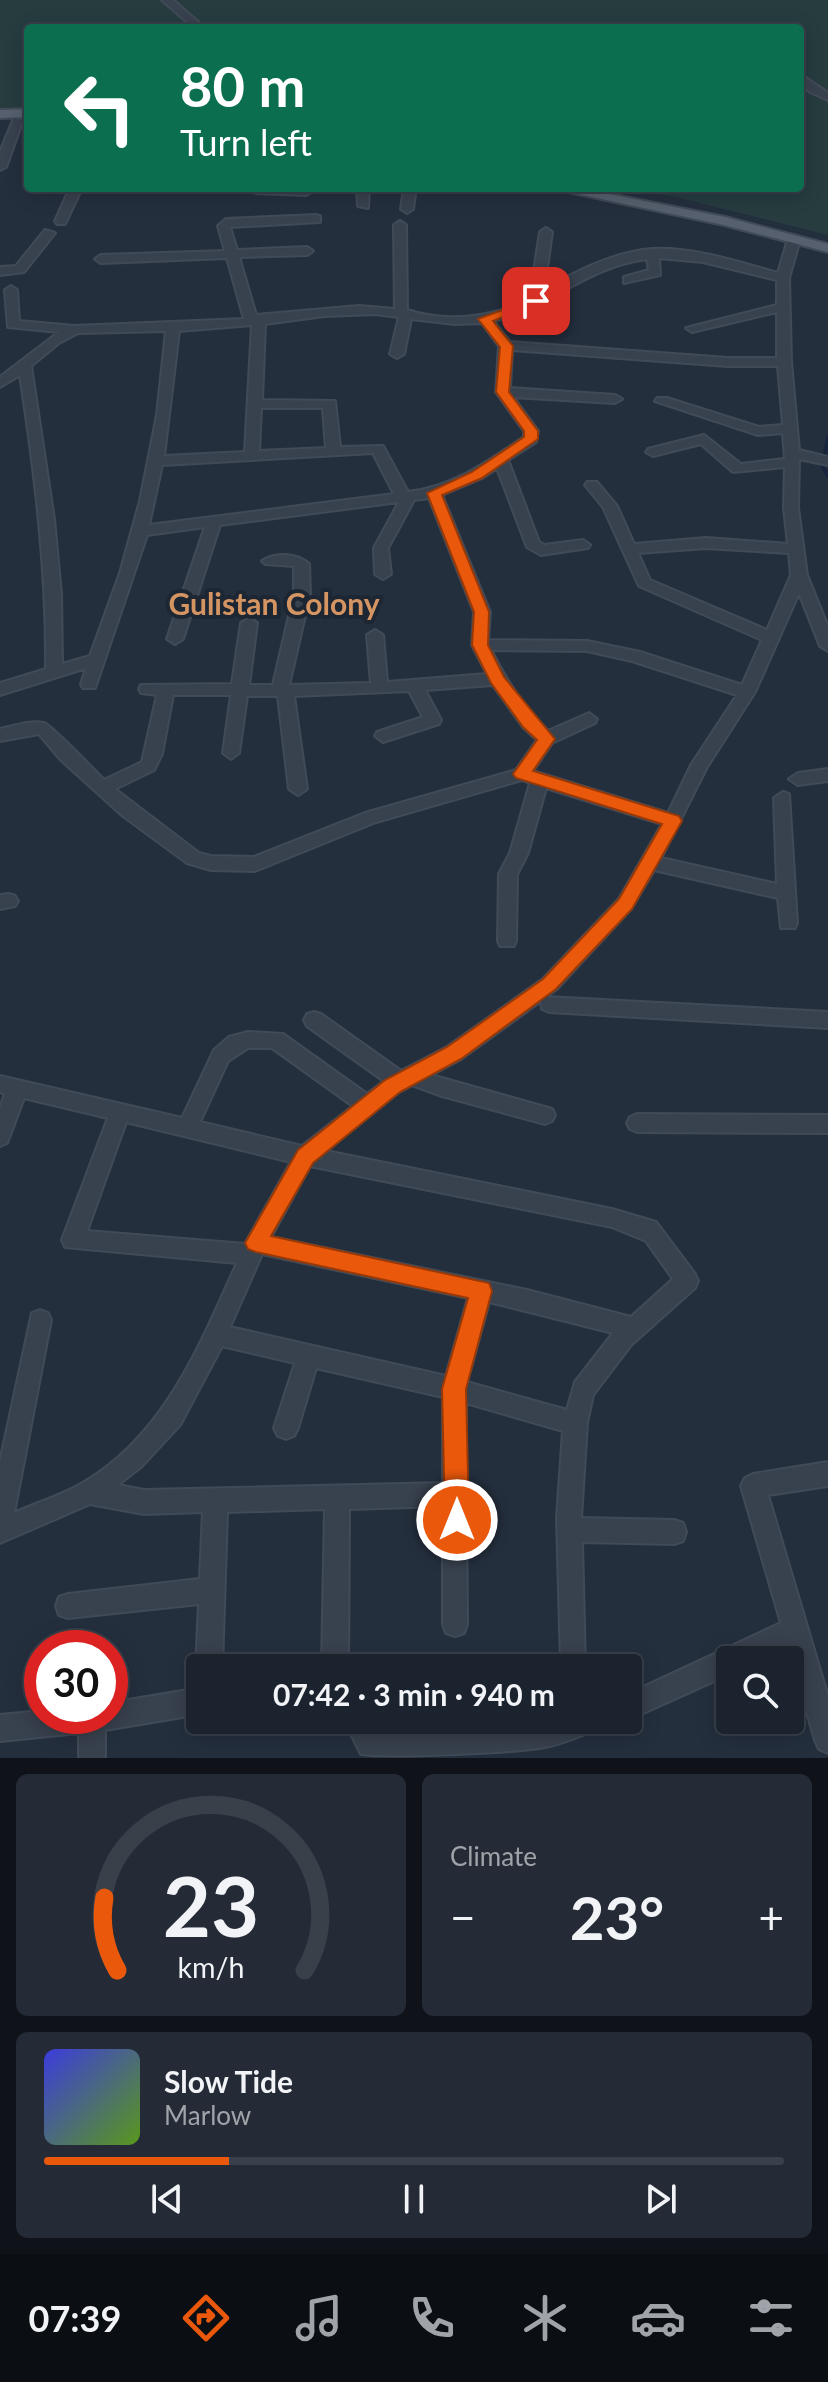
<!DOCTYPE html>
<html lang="en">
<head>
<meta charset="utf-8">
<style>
	body { margin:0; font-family:Lato,sans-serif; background:#242b36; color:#f1f3f6; height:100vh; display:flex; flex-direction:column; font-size:30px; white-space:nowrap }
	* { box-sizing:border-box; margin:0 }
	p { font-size:26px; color:#a0a4aa }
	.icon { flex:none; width:44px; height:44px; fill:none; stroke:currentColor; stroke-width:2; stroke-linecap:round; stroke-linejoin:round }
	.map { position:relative; height:1758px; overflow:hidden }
	.drawer { display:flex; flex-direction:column; gap:16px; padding:16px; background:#0f1319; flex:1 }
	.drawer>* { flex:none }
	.banner { position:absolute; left:24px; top:24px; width:780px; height:168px; border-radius:8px; box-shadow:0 4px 20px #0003,0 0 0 2px #39404a; background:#0b6e4f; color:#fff; overflow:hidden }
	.fabs { position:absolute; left:716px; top:1646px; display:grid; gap:16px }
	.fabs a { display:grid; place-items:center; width:88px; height:88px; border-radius:8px; background:#1b232e; box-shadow:0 4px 20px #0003,0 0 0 2px #39404a; font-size:40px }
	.speed { position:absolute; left:24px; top:1630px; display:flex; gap:16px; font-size:40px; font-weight:700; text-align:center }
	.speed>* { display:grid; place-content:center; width:104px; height:104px; border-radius:50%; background:#1b232e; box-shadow:0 4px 20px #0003,0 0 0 2px #39404a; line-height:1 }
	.speed .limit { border:12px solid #d22; background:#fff; color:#111 }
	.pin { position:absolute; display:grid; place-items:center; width:68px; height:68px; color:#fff; margin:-34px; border-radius:16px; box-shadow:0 4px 12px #0006 }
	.me { position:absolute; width:88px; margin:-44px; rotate:0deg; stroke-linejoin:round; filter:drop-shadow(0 0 6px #0008) }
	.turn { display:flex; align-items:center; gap:28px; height:168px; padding:0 24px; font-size:36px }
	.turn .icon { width:104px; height:104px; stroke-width:2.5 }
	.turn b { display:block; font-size:56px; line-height:68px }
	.big { font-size:60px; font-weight:700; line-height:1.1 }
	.drawer .tile { flex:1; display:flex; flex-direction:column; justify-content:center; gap:12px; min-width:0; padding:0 28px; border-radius:12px; background:#242b36 }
	.drawer .dial { align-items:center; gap:0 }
	.dial svg { height:208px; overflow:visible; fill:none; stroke:#39404a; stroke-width:7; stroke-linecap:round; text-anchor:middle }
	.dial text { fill:#f1f3f6; stroke:none }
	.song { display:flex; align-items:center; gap:24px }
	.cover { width:96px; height:96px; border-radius:12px; background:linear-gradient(135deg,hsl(240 70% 55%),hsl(90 70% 35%)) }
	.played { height:8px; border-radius:4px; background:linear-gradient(90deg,#ea580c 25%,#39404a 25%) }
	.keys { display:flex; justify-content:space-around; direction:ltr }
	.heat { display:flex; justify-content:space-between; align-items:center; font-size:44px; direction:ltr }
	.drawer .tiles { flex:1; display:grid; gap:16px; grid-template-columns:1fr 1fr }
	.tile:last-child { grid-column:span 2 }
	.trip { position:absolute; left:186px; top:1654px; width:456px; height:80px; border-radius:8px; background:#1b232e; box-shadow:0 4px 20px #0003,0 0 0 2px #39404a; font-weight:700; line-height:80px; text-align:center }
	.tab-bar { display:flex; height:128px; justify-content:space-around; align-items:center; background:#0b0e12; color:#a0a4aa }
	.tab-bar .icon { width:56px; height:56px }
	.tab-bar .current { color:#ea580c }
	.tab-bar b { font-size:36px; color:#f1f3f6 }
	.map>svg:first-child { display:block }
</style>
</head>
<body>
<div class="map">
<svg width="828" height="1758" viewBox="0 0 828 1758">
	<rect width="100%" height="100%" fill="#242f3e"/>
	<path fill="#263c3f" d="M0,0H828V235L676,197L623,188H800V28H28V110H0Z"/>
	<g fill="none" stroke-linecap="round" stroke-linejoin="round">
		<path stroke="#17263c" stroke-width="4" d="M825,454L828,438
			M823,467L828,476"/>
		<defs>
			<path id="minor" d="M162,0H173L205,28H194Z
				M800,74L828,93V100L810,92L800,83Z
				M14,118L23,120L6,167L0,170V152Z
				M70,188H82L65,224H57L55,221Z
				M253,188H317L306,195L257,193L253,192Z
				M357,188H369L368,208L358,206Z
				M404,188H416L413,209L407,213L401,209Z
				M316,215L320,216V222L230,227L237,250L307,247L313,251L307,255L239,257L256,315L359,306L395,309L394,225L400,221L406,225L407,310C447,323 493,318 530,298L540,232L546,228L552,232L544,290C576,271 614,252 652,249C693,247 739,262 778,273L788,239L794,235L800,239L789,278L791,362L799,450L828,457V465L799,459L798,508L807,575L828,627V651L820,646L799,593L755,692L707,767L661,858L777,884L774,798L783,792L789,794L797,923L795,928H781L778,898L654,870L631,909L557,989L546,997L828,1012V1028L549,1012L542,1009L541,1001L461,1059L431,1075L552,1109L555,1115L552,1121L545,1124L442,1096L412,1085L399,1092L326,1151L612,1209L656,1222L695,1274L698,1281L695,1288L631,1345L593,1395L587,1423L581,1518L674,1520L683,1523L686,1532L683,1541L674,1544L582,1542L585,1668H563L561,1663L557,1518L563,1431L466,1403V1488L469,1494L466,1500L467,1624L464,1633L455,1636L446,1633L443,1624V1506L349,1509L348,1668H322L325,1509L227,1512L222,1668H200V1677L196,1668L199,1604L68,1618L59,1615L56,1606L59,1597L68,1594L200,1579L203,1512L144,1514L90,1504L0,1543V1462L32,1313L40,1310L48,1313L51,1320L14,1513C36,1503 60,1496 81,1484C164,1437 200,1345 237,1263L65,1247L62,1240L108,1118L24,1098L7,1143L0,1146V1108L5,1094L0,1092V1076L182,1118L214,1050L229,1037L248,1032L283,1034L367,1094L384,1081L307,1026L304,1020L307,1014L314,1012L321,1014L401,1071L447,1047L543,979L619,899L662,824L546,788L528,853L517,874L516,941L514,946H500L498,941L499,874L510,853L530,783L522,780L376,822L255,871L211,870L187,863L123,816L60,759L39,734L0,741V729C14,726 30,720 44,723C51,725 95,771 104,780L142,762L157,695L141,693L139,689L141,685L232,684L241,623L249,618L257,623L249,685H273L294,594V566L265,564L262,561C275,552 297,553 309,564L310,594L289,685L371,683L367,635L375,630L383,635L387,682L487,674L472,645L474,612L429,498L414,500L388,548L391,574L383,579L375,574L374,548L399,502L220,525L183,639L175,644L167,639L205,527L147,535L95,688H83L81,684L86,668L0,695V683L46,669C47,570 35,473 20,375L0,387V377L59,332L8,327L5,290L11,286L17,290L19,321L74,326L244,319L227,258L101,263L95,259L101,255L225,251L218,226L226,219ZM659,258L703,262L777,280V305L686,328L692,332L777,312V358H728L510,342L493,321C550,308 585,267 647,259L649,270L624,277V283L660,275ZM375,314L399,317L390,354L397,358L404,354L411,319L455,324L482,323L499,346L496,392L524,431V437C487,462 453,487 408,492L383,446L340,447L335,401L262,400L265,324L324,316ZM252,325L245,452L164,456L179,331ZM166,331L157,415L140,501L120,573L90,656L62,664L61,594L54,519L31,366L59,343L78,333ZM512,350L728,366H778L783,425L759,427L667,398H657L655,401L758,435L783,433L785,459L741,464L704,435L648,449L646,452L653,456L701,444L733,472L785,467L784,508L788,544L706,538L634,544L617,506L597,482H587L585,485L603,507L639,586L762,640L742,685L640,652L587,641L488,640L490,612L442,495L482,478L497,468L527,547L541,555L588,548L590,545L583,540L544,545L539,542L508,460L536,442L538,431L513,397L615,403L622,399L615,395L510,388ZM261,408H323L326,448L259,451ZM373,453L394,494L149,525L162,465ZM706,548L789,553L791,575L767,630L650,580L638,553ZM491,650L587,651L632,661L737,695L691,765L668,813L533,771L552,743L595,723L597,719L589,713L548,731C524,708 506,680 491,650ZM493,685L523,727L537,740L516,770L365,813L254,857L211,856L199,853L115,789L154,770L162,754L173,695H231L223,753L231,759L239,753L247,696H278L289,789L298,795L307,789L294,696L409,691L423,717L377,732L375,736L383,742L439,724L441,720L425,690ZM248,1048H272L353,1106L302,1146L200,1122L228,1061ZM126,1122L291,1162L245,1244L87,1231ZM310,1166L612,1227L646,1241L673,1279L631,1317L527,1290L271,1237ZM262,1254L468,1298L446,1376L230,1327ZM489,1302L613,1333L575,1382L567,1410L467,1382ZM222,1346L295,1363L274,1428L278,1436L286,1439L294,1436L298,1428L316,1368L443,1397V1483L144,1490L118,1485L142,1466L180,1425Z
				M45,230L55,233L24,272L0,275V267L16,266Z
				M828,769V781L798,785L789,779L798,773Z
				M9,894L15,896L18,901L15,906L0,909V895Z
				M637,1114L828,1115V1133L637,1132L630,1129L627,1123L630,1117Z
				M828,1462V1486L768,1495L828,1697V1753L819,1749L815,1740L788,1646L759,1660H730V1674L628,1720V1694L781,1623L741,1486L745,1478L753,1474Z
				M200,1688V1714L105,1730V1758H79V1733L0,1741V1715L42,1711V1716H110V1703Z
				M344,1720H371L378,1733L386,1735L548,1720H601L597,1729C581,1736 562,1744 545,1747C514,1753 386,1758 361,1754Z"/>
			<path id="major" d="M28,109V117L0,118V110Z
				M550,188H579L725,217L828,244V252L724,225Z"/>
		</defs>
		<use href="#minor" stroke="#414a57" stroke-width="4"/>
		<use href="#major" stroke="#414a57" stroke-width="4"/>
		<use href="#minor" fill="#38414e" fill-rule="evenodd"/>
		<use href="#major" fill="#56606e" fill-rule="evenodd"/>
	</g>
	<path fill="#ea580c" stroke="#983908" stroke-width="2" d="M532,299L543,301L493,321L513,346L509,392L538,431V439L482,478L442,495L489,612L488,645L504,677L555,739L533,771L679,816L682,821L632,909L556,989L461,1059L400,1092L313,1163L271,1236L489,1283L492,1291L466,1389L469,1520L465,1529L457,1532L448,1529L445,1520L442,1389L468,1298L256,1252L248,1249L245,1243L298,1150L385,1080L447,1047L543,979L619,899L662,824L516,778L513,774L537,740L523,727L491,683L472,645L474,612L427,493L472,472L524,437V431L496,392L500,347L478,319Z"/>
	<g text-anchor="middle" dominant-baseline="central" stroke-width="8" stroke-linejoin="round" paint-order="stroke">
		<g font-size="30" font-weight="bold" fill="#d59563" stroke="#1d2633">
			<text x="274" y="603">Gulistan Colony</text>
		</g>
	</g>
</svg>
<div class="fabs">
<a><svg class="icon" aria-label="search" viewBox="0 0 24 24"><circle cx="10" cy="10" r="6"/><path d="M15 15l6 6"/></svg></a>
</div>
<div class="speed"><div class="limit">30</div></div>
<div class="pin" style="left:536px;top:301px;background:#d93025"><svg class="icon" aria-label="arrive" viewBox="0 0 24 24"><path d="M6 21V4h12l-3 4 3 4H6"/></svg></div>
<svg class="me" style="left:457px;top:1520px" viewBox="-20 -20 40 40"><circle r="17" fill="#ea580c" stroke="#fff" stroke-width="3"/><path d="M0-11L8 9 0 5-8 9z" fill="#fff"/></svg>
<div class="trip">07:42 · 3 min · 940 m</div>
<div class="banner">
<div class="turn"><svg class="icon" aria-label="left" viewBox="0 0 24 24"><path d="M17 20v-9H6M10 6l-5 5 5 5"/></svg><div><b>80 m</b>Turn left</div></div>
</div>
</div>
<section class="drawer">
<div class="tiles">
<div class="tile dial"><svg viewBox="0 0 100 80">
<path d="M14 69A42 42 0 1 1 86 69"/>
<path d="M14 69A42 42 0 0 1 9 41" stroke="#ea580c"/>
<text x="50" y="56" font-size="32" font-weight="700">23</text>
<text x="50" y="72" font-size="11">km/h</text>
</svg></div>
<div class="tile"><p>Climate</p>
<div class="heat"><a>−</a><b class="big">23°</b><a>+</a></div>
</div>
<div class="tile">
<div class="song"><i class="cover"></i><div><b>Slow Tide</b><p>Marlow</p></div></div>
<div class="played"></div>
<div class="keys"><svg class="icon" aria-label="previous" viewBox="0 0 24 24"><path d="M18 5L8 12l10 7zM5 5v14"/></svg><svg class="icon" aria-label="pause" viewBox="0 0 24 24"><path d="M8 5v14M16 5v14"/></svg><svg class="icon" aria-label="next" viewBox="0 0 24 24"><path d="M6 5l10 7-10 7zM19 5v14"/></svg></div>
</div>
</div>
</section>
<nav class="tab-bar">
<b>07:39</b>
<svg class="icon current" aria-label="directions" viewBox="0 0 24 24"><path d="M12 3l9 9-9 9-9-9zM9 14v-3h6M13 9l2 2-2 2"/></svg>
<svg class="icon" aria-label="music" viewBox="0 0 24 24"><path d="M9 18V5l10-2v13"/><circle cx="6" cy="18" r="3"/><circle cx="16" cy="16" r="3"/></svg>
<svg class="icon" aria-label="phone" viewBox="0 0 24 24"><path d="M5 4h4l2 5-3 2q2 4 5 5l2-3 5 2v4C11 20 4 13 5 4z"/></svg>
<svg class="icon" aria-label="climate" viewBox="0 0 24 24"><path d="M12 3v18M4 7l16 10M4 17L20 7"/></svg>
<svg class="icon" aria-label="car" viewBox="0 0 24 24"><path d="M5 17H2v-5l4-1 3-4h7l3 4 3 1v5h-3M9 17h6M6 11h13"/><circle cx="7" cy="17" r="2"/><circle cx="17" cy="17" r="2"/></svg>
<svg class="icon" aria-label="filters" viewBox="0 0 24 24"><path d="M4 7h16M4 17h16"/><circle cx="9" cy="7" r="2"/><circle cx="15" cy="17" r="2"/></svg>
</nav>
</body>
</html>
